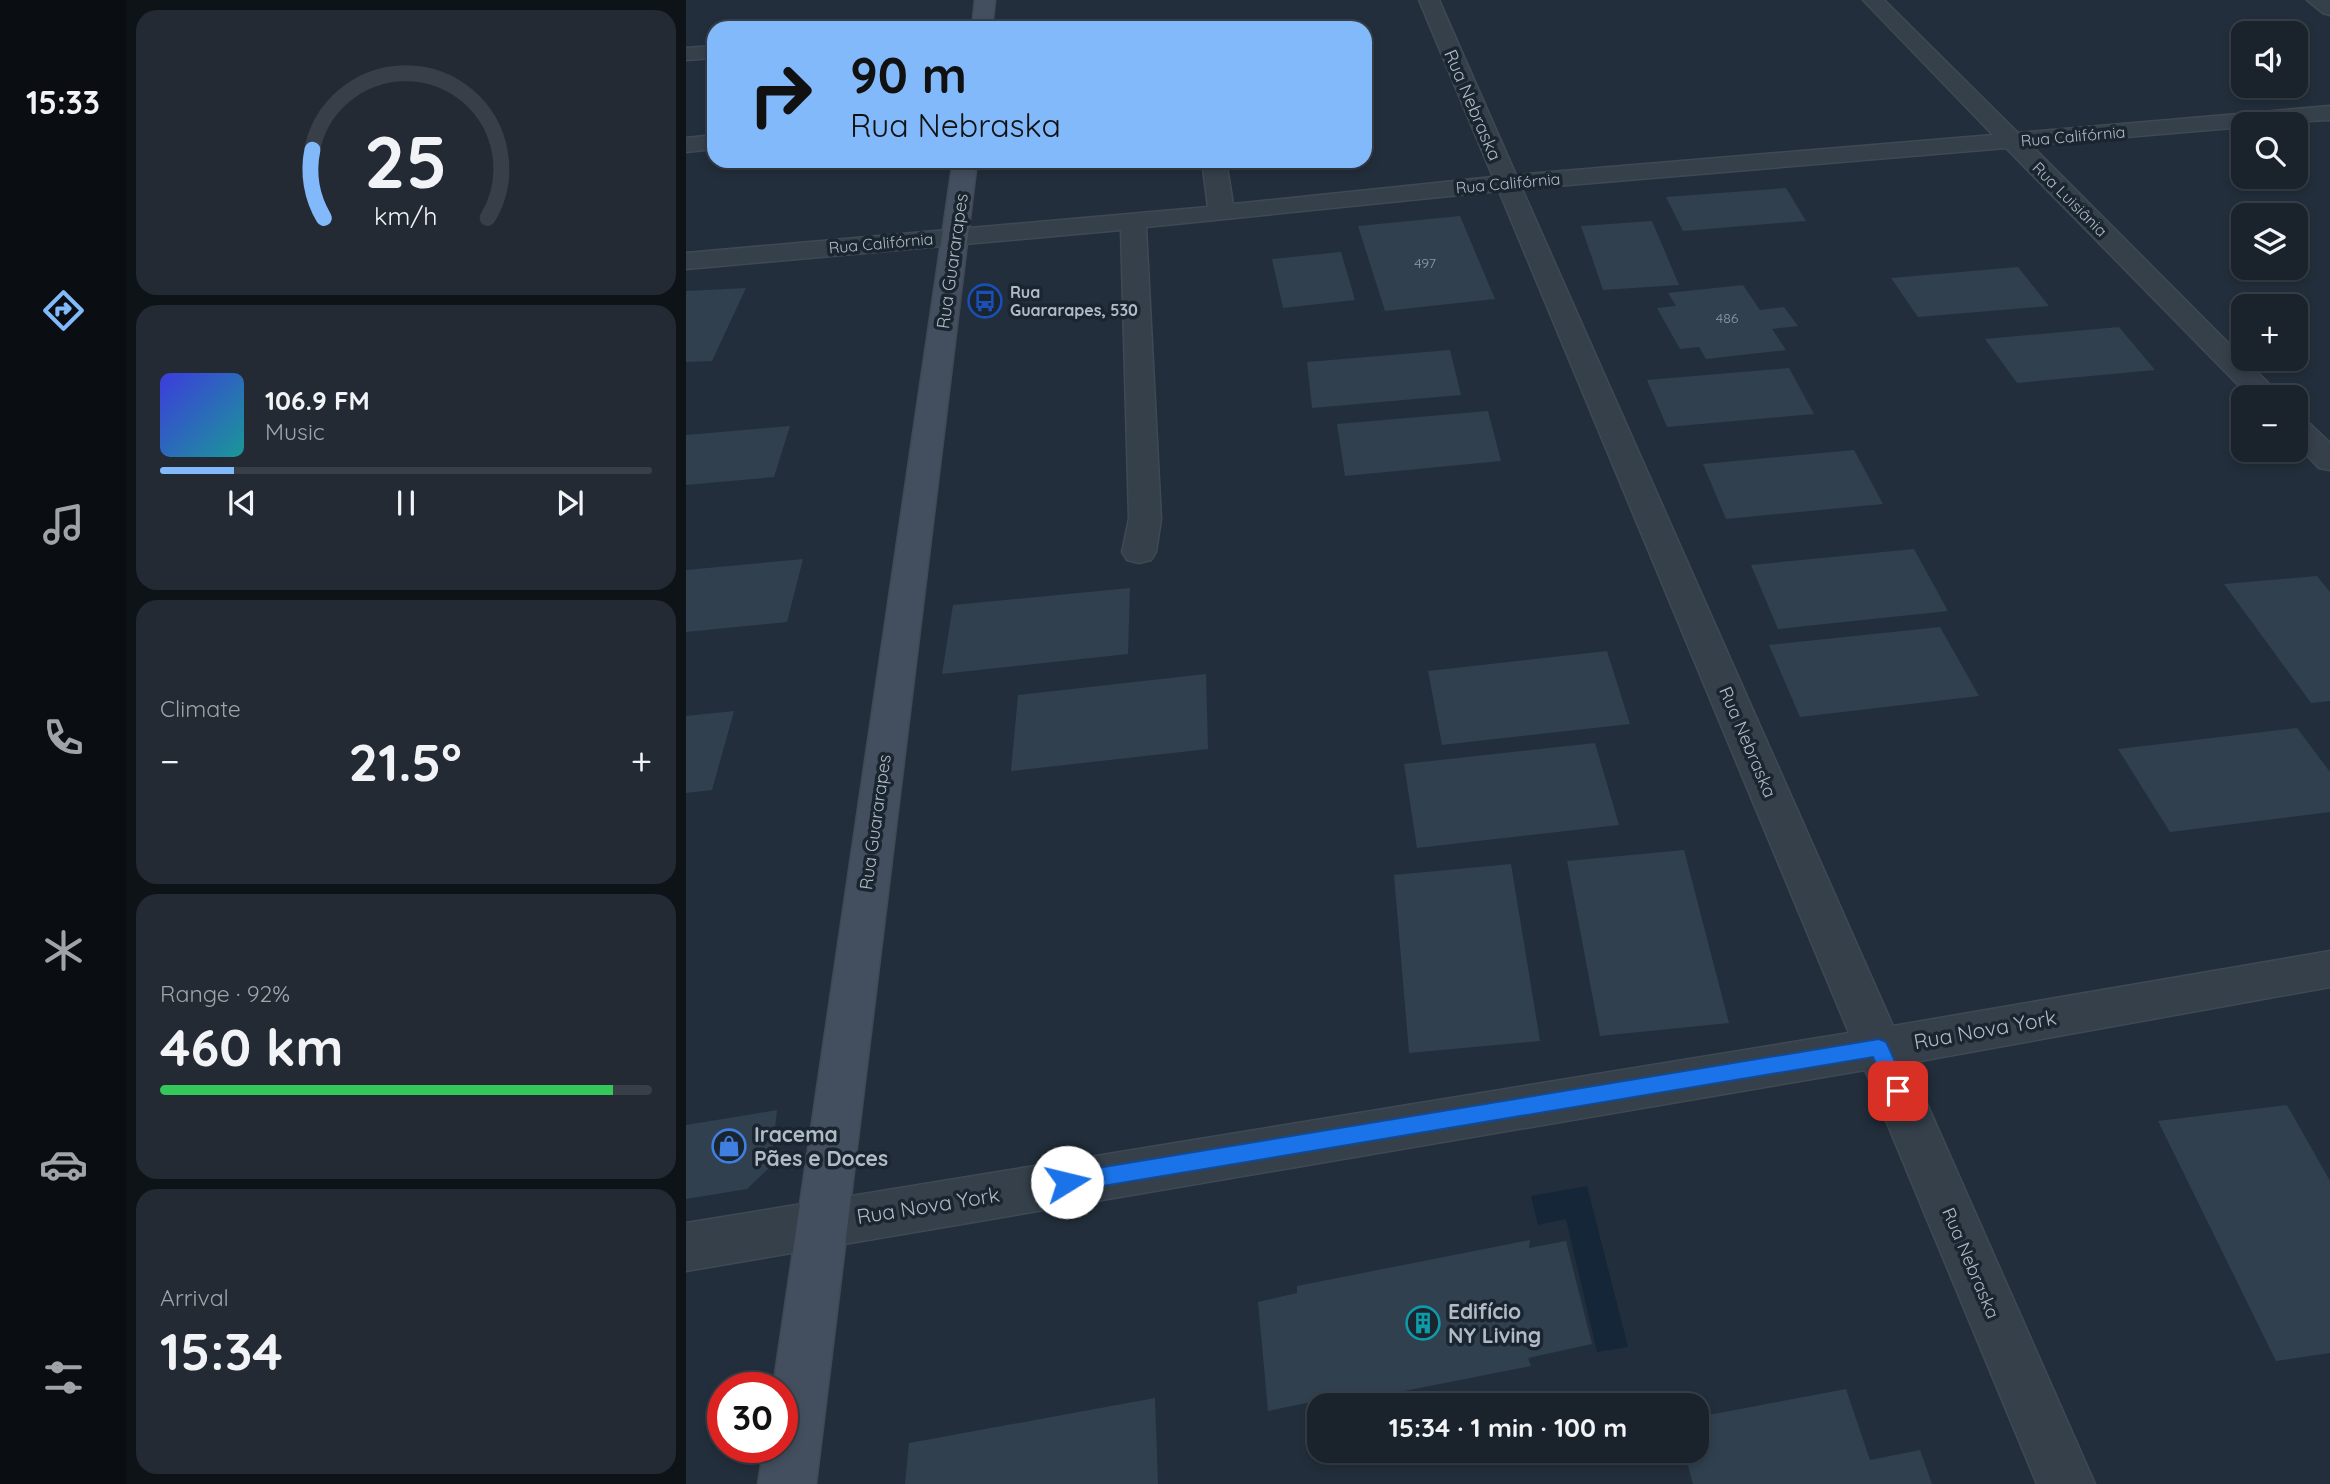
<!DOCTYPE html>
<html lang="en">
<head>
<meta charset="utf-8">
<style>
	body { margin:0; font-family:Quicksand,sans-serif; background:#232a34; color:#f1f3f6; height:100vh; display:flex; flex-direction:column; font-size:26px; white-space:nowrap }
	* { box-sizing:border-box; margin:0 }
	p { font-size:23px; color:#9fa4a9 }
	.icon { flex:none; width:38px; height:38px; fill:none; stroke:currentColor; stroke-width:2; stroke-linecap:round; stroke-linejoin:round }
	.map { position:relative; flex:1; overflow:hidden }
	.details { display:flex; flex-direction:column; gap:10px; padding:10px; background:#0e1318; width:560px }
	.details>* { flex:none }
	.hud { position:absolute; left:21px; top:21px; width:665px; height:147px; border-radius:21px; box-shadow:0 4px 10px #0003,0 0 0 2px #383f48; background:#82b9fa; color:#111; overflow:hidden }
	.controls { position:absolute; left:1545px; top:21px; display:grid; gap:14px }
	.controls a { display:grid; place-items:center; width:77px; height:77px; border-radius:14px; background:#1a222c; box-shadow:0 4px 10px #0003,0 0 0 2px #383f48; font-size:35px }
	.speed { position:absolute; left:21px; top:1372px; display:flex; gap:14px; font-size:35px; font-weight:700; text-align:center }
	.speed>* { display:grid; place-content:center; width:91px; height:91px; border-radius:50%; background:#1a222c; box-shadow:0 4px 10px #0003,0 0 0 2px #383f48; line-height:1 }
	.speed .limit { border:10px solid #d22; background:#fff; color:#111 }
	.pin { position:absolute; display:grid; place-items:center; width:60px; height:60px; color:#fff; margin:-30px; border-radius:14px; box-shadow:0 4px 10px #0006 }
	.me { position:absolute; width:77px; margin:-38px; rotate:81deg; stroke-linejoin:round; filter:drop-shadow(0 0 5px #0008) }
	.turn { display:flex; align-items:center; gap:24px; height:147px; padding:0 28px; font-size:32px }
	.turn .icon { width:91px; height:91px; stroke-width:2.5 }
	.turn b { display:block; font-size:49px; line-height:60px }
	.big { font-size:52px; font-weight:800; line-height:1.1 }
	.details .card { flex:1; display:flex; flex-direction:column; justify-content:center; gap:10px; min-width:0; padding:0 24px; border-radius:21px; background:#232a34 }
	.details .dial { align-items:center; gap:0 }
	.dial svg { height:182px; overflow:visible; fill:none; stroke:#383f48; stroke-width:7; stroke-linecap:round; text-anchor:middle }
	.dial text { fill:#f1f3f6; stroke:none }
	.song { display:flex; align-items:center; gap:21px }
	.cover { width:84px; height:84px; border-radius:10px; background:linear-gradient(135deg,hsl(240 70% 55%),hsl(180 70% 35%)) }
	.played { height:7px; border-radius:4px; background:linear-gradient(90deg,#82b9fa 15%,#383f48 15%) }
	.keys { display:flex; justify-content:space-around; direction:ltr }
	.heat { display:flex; justify-content:space-between; align-items:center; font-size:38px; direction:ltr }
	.charge { height:10px; border-radius:5px; background:linear-gradient(90deg,#34c759 92%,#383f48 0) }
	.trip { position:absolute; left:621px; top:1393px; width:402px; height:70px; border-radius:21px; background:#1a222c; box-shadow:0 4px 10px #0003,0 0 0 2px #383f48; font-weight:800; line-height:70px; text-align:center }
	main { display:flex; flex:1; min-height:0 }
	.tab-bar { display:flex; flex-direction:column; width:126px; justify-content:space-around; align-items:center; background:#0a0e12; color:#9fa4a9 }
	.tab-bar .icon { width:49px; height:49px }
	.tab-bar .active { color:#82b9fa }
	.tab-bar b { font-size:32px; color:#f1f3f6 }
	.map>svg:first-child { display:block }
</style>
</head>
<body>
<main>
<nav class="tab-bar">
<b>15:33</b>
<svg class="icon active" aria-label="directions" viewBox="0 0 24 24"><path d="M12 3l9 9-9 9-9-9zM9 14v-3h6M13 9l2 2-2 2"/></svg>
<svg class="icon" aria-label="music" viewBox="0 0 24 24"><path d="M9 18V5l10-2v13"/><circle cx="6" cy="18" r="3"/><circle cx="16" cy="16" r="3"/></svg>
<svg class="icon" aria-label="phone" viewBox="0 0 24 24"><path d="M5 4h4l2 5-3 2q2 4 5 5l2-3 5 2v4C11 20 4 13 5 4z"/></svg>
<svg class="icon" aria-label="climate" viewBox="0 0 24 24"><path d="M12 3v18M4 7l16 10M4 17L20 7"/></svg>
<svg class="icon" aria-label="car" viewBox="0 0 24 24"><path d="M5 17H2v-5l4-1 3-4h7l3 4 3 1v5h-3M9 17h6M6 11h13"/><circle cx="7" cy="17" r="2"/><circle cx="17" cy="17" r="2"/></svg>
<svg class="icon" aria-label="filters" viewBox="0 0 24 24"><path d="M4 7h16M4 17h16"/><circle cx="9" cy="7" r="2"/><circle cx="15" cy="17" r="2"/></svg>
</nav>
<section class="details">
<div class="card dial"><svg viewBox="0 0 100 80">
<path d="M14 69A42 42 0 1 1 86 69"/>
<path d="M14 69A42 42 0 0 1 9 39" stroke="#82b9fa"/>
<text x="50" y="56" font-size="32" font-weight="700">25</text>
<text x="50" y="72" font-size="11">km/h</text>
</svg></div>
<div class="card">
<div class="song"><i class="cover"></i><div><b>106.9 FM</b><p>Music</p></div></div>
<div class="played"></div>
<div class="keys"><svg class="icon" aria-label="previous" viewBox="0 0 24 24"><path d="M18 5L8 12l10 7zM5 5v14"/></svg><svg class="icon" aria-label="pause" viewBox="0 0 24 24"><path d="M8 5v14M16 5v14"/></svg><svg class="icon" aria-label="next" viewBox="0 0 24 24"><path d="M6 5l10 7-10 7zM19 5v14"/></svg></div>
</div>
<div class="card"><p>Climate</p>
<div class="heat"><a>−</a><b class="big">21.5°</b><a>+</a></div>
</div>
<div class="card"><p>Range · 92%</p><b class="big">460 km</b><div class="charge"></div></div>
<div class="card"><p>Arrival</p><b class="big">15:34</b></div>
</section>
<div class="map">
<svg width="1644" height="1484" viewBox="0 0 1644 1484">
	<rect width="100%" height="100%" fill="#222e3b"/>
	<path fill="#152639" d="M901,1186L942,1347L911,1352L880,1219L852,1225L845,1196Z"/>
	<path fill="#30404f" d="M1100,188L1120,221L997,231L980,197Z
		M774,216L809,299L699,311L672,226Z
		M966,221L993,285L917,290L895,226Z
		M655,252L669,300L597,308L586,259Z
		M1332,267L1363,306L1232,317L1205,278Z
		M1057,285L1074,310L1098,307L1112,326L1086,329L1100,350L1020,359L1013,347L994,349L971,308L990,306L982,293Z
		M60,288L26,361L0,362V291Z
		M1433,327L1469,370L1331,383L1299,339Z
		M764,350L775,395L626,408L621,362Z
		M1103,368L1128,414L981,427L961,380Z
		M802,411L815,461L659,476L651,424Z
		M104,426L88,477L0,485V435Z
		M1168,450L1197,504L1040,519L1017,464Z
		M1228,549L1262,611L1092,629L1065,565Z
		M117,559L101,622L0,632V570Z
		M1631,576L1644,592V701L1625,703L1538,584Z
		M444,588L442,654L256,674L267,605Z
		M1254,627L1293,696L1114,717L1083,645Z
		M921,651L944,724L756,745L742,671Z
		M520,674L522,749L325,771L332,695Z
		M48,711L26,790L0,793V716Z
		M1611,728L1644,772V812L1484,832L1432,749Z
		M909,743L933,825L731,848L718,764Z
		M998,850L1043,1023L914,1036L881,861Z
		M825,864L854,1041L723,1053L708,875Z
		M1601,1105L1644,1181V1353L1590,1361L1472,1121Z
		M91,1110L85,1166L61,1189L0,1199V1125Z
		M844,1240L843,1248L880,1241L906,1344L842,1358L845,1366L647,1405L645,1398L582,1411L572,1302L611,1293V1286Z
		M1160,1389L1184,1460L1234,1450L1246,1484H1007L998,1451L1021,1447L1012,1417Z
		M469,1398L472,1484H219L223,1443Z"/>
	<g fill="none" stroke-linecap="round" stroke-linejoin="round">
		<defs>
			<path id="street" d="M733,0H753L830,175L1307,135L1177,0H1198L1332,133L1644,106V120L1558,124V127L1345,145L1596,397H1564L1320,148L836,189L1207,1026L1644,951V987L1223,1063L1409,1484H1351L1179,1070L0,1271V1223L1163,1033L813,191L460,227L475,519L470,552L465,560L453,563L441,560L436,552L443,519L435,230L0,269V253L522,207L516,161H540L547,204L807,177Z
				M1621,0H1644V15L1637,13Z
				M28,46V58L0,60V48Z
				M28,135V149L0,152V138Z
				M1610,418L1621,421L1644,443V470L1633,468L1610,444Z"/>
			<path id="secondary" d="M289,0H309L306,28H286Z
				M267,161H291L130,1484H72L78,1447H96V1388H87Z"/>
		</defs>
		<use href="#street" stroke="#3f4954" stroke-width="3"/>
		<use href="#secondary" stroke="#3f4954" stroke-width="3"/>
		<use href="#street" fill="#35404b" fill-rule="evenodd"/>
		<use href="#secondary" fill="#434f5f" fill-rule="evenodd"/>
	</g>
	<path fill="#1a73e8" stroke="#114b97" stroke-width="2" d="M1193,1039L1200,1042L1203,1048L1222,1091L1219,1097L1212,1099L1205,1097L1187,1057L381,1192L374,1189L371,1182L374,1176L381,1173Z"/>
	<defs>
		<symbol id="bus-ring" viewBox="-11 -11 22 22"><circle r="9.5" fill="#1b2530" stroke="#1a4fb4" stroke-width="1.5"/><path d="M-5-6H5V4H4V6H2V4H-2V6H-4V4H-5ZM-3.5-4V0h7V-4ZM-3.5 1.2v1.5H-2V1.2ZM2 1.2v1.5H3.5V1.2Z" fill="#1a4fb4"/></symbol>
		<symbol id="shop-ring" viewBox="-11 -11 22 22"><circle r="9.5" fill="#1b2530" stroke="#3f7fe0" stroke-width="1.5"/><path d="M-5-2.5h2.3a2.7 3.5 0 0 1 5.4 0H5L5.5 6h-11ZM-1.5-2.5h3a1.5 2.3 0 0 0-3 0Z" fill="#3f7fe0"/></symbol>
		<symbol id="building-ring" viewBox="-11 -11 22 22"><circle r="9.5" fill="#1b2530" stroke="#0f9aa8" stroke-width="1.5"/><path d="M-4-6H4V6H1V3H-1V6H-4ZM-2.5-4.3h1.7v1.8h-1.7ZM.8-4.3h1.7v1.8H.8ZM-2.5-1h1.7V.8h-1.7ZM.8-1h1.7V.8H.8Z" fill="#0f9aa8"/></symbol>
	</defs>
	<g fill-rule="evenodd">
		<use href="#bus-ring" x="280" y="282" width="38" height="38"/>
		<use href="#shop-ring" x="24" y="1127" width="38" height="38"/>
		<use href="#building-ring" x="718" y="1304" width="38" height="38"/>
	</g>
	<g text-anchor="middle" dominant-baseline="central" stroke-width="7" stroke-linejoin="round" paint-order="stroke">
		<g font-size="14" fill="#8f9ba8">
			<text x="739" y="263">497</text>
			<text x="1041" y="318">486</text>
		</g>
		<g font-size="16" fill="#b0bbc7" stroke="#1b2530">
			<text transform="translate(1387 136) rotate(-5)">Rua Califórnia</text>
			<text transform="translate(822 183) rotate(-5)">Rua Califórnia</text>
			<text transform="translate(1384 199) rotate(45)">Rua Luisiânia</text>
			<text transform="translate(195 243) rotate(-5)">Rua Califórnia</text>
		</g>
		<g font-size="16" font-weight="bold" fill="#b0bbc7" stroke="#1b2530" text-anchor="start">
			<text x="324" y="292">Rua<tspan x="324" dy="18">Guararapes, 530</tspan></text>
		</g>
		<g font-size="18" fill="#b0bbc7" stroke="#1b2530">
			<text transform="translate(787 105) rotate(67)">Rua Nebraska</text>
			<text transform="translate(266 261) rotate(-82)">Rua Guararapes</text>
			<text transform="translate(1062 742) rotate(67)">Rua Nebraska</text>
			<text transform="translate(189 822) rotate(-82)">Rua Guararapes</text>
			<text transform="translate(1285 1263) rotate(67)">Rua Nebraska</text>
		</g>
		<g font-size="21" fill="#b0bbc7" stroke="#1b2530">
			<text transform="translate(1299 1029) rotate(-10)">Rua Nova York</text>
			<text transform="translate(242 1205) rotate(-9)">Rua Nova York</text>
		</g>
		<g font-size="21" font-weight="bold" fill="#b0bbc7" stroke="#1b2530" text-anchor="start">
			<text x="68" y="1134">Iracema<tspan x="68" dy="24">Pães e Doces</tspan></text>
			<text x="762" y="1311">Edifício<tspan x="762" dy="24">NY Living</tspan></text>
		</g>
	</g>
</svg>
<div class="controls">
<a><svg class="icon" aria-label="sound" viewBox="0 0 24 24"><path d="M4 9h4l5-4v14l-5-4H4zM17 9q2 3 0 6"/></svg></a>
<a><svg class="icon" aria-label="search" viewBox="0 0 24 24"><circle cx="10" cy="10" r="6"/><path d="M15 15l6 6"/></svg></a>
<a><svg class="icon" aria-label="layers" viewBox="0 0 24 24"><path d="M12 4l9 5-9 5-9-5zM3 14l9 5 9-5"/></svg></a>
<a>+</a>
<a>−</a>
</div>
<div class="speed"><div class="limit">30</div></div>
<div class="pin" style="left:1212px;top:1091px;background:#d93025"><svg class="icon" aria-label="arrive" viewBox="0 0 24 24"><path d="M6 21V4h12l-3 4 3 4H6"/></svg></div>
<svg class="me" style="left:381px;top:1182px" viewBox="-20 -20 40 40"><circle r="19" fill="#fff"/><path d="M0-13L10 11 0 6-10 11z" fill="#1a73e8"/></svg>
<div class="trip">15:34 · 1 min · 100 m</div>
<div class="hud">
<div class="turn"><svg class="icon" aria-label="right" viewBox="0 0 24 24"><path d="M7 20v-9h11M14 6l5 5-5 5"/></svg><div><b>90 m</b>Rua Nebraska</div></div>
</div>
</div>
</main>
</body>
</html>
